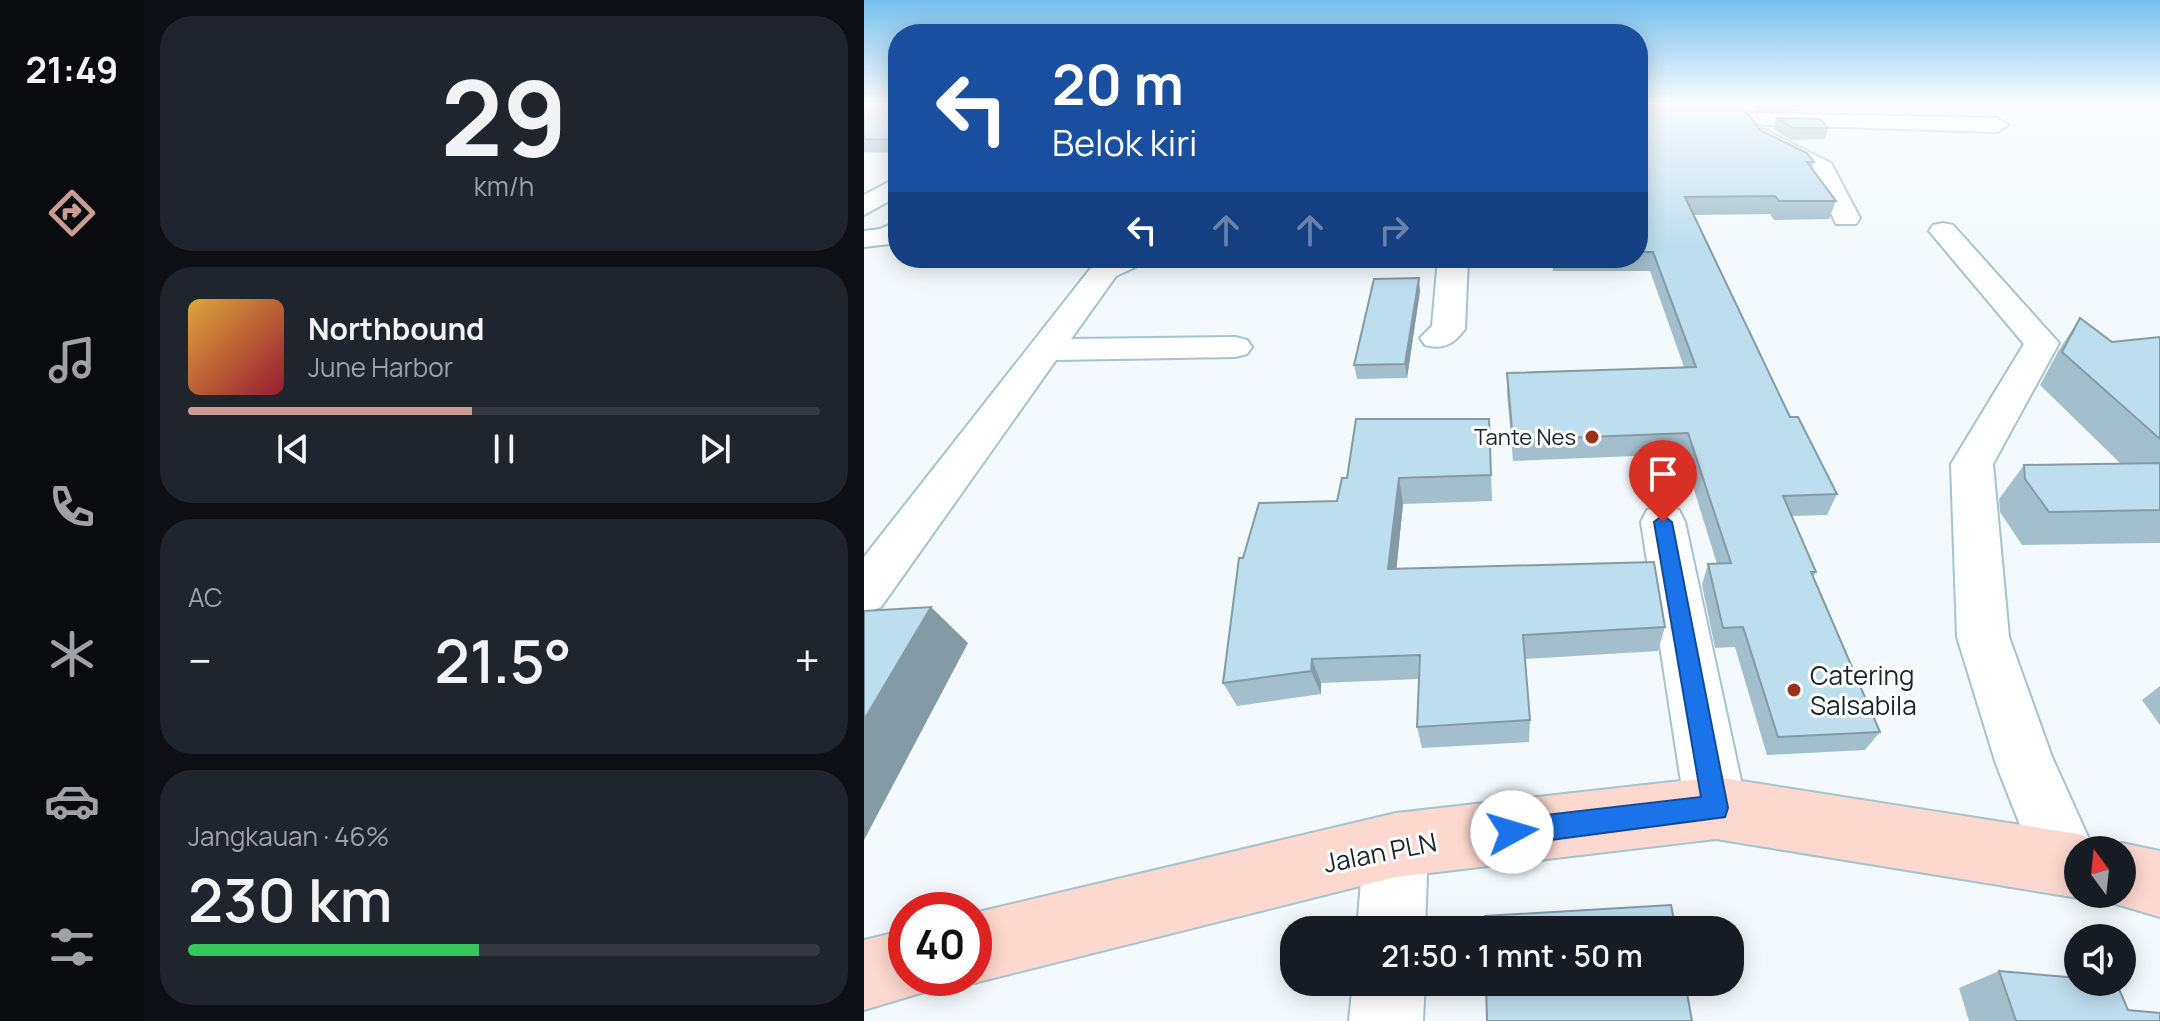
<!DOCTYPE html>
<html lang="id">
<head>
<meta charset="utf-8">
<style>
	body { margin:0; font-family:Manrope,sans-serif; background:#20242c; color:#f1f3f6; height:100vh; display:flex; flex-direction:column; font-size:30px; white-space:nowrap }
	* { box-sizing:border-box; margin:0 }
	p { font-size:26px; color:#9ea1a6 }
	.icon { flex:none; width:44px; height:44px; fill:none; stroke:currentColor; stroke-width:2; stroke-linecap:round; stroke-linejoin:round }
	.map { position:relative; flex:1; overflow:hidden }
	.drawer { display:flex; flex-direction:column; gap:16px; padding:16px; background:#0d0f14; width:720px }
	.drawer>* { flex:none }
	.banner { position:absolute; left:24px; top:24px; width:760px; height:244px; border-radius:32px; box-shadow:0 4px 20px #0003; background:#1a4fa0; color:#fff; overflow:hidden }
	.needle { width:52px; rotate:345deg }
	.tools { position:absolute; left:1200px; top:836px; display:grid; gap:16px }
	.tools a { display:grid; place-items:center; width:72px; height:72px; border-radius:50%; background:#171b24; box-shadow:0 4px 20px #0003; font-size:40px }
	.speed { position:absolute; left:24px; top:892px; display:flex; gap:16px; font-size:40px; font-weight:700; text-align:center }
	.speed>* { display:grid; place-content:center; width:104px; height:104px; border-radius:50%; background:#171b24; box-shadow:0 4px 20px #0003; line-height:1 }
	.speed .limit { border:12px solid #d22; background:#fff; color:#111 }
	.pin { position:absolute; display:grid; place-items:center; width:68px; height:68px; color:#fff; margin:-82px -34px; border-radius:50% 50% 50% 0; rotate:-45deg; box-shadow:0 0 8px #0007 }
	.pin .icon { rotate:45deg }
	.me { position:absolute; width:88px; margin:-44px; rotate:84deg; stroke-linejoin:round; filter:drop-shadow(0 0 6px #0008) }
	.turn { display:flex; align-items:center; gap:28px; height:168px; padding:0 32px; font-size:36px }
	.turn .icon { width:104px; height:104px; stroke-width:2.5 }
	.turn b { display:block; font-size:56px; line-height:68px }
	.lanes { display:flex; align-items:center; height:76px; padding:0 32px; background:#0003; justify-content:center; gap:40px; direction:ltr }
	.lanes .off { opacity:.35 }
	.big { font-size:60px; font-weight:600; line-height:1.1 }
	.drawer .card { flex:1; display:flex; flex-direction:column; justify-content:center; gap:12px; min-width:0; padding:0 28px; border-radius:32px; background:#20242c }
	.drawer .dial { align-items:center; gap:0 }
	.dial b { font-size:104px; line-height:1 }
	.song { display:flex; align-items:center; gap:24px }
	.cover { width:96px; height:96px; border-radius:12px; background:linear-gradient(135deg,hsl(40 70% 55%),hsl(350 70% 35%)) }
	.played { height:8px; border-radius:4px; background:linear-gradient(90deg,#ca9c92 45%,#363941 45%) }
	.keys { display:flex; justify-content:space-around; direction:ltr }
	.heat { display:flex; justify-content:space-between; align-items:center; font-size:44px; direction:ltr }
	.charge { height:12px; border-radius:6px; background:linear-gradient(90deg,#34c759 46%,#363941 0) }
	.trip { position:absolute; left:416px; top:916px; width:464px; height:80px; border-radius:32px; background:#171b24; box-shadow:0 4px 20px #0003; font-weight:600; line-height:80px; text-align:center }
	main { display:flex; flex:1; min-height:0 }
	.tabs { display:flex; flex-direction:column; width:144px; justify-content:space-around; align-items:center; background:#090b0e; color:#9ea1a6 }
	.tabs .icon { width:56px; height:56px }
	.tabs .on { color:#ca9c92 }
	.tabs b { font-size:36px; color:#f1f3f6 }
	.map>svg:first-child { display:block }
</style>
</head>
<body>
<main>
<nav class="tabs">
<b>21:49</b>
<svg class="icon on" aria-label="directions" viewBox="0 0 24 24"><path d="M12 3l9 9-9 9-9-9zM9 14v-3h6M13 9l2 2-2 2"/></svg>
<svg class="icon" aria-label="music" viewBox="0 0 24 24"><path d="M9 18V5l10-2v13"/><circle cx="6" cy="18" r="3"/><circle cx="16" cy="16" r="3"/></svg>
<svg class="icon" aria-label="phone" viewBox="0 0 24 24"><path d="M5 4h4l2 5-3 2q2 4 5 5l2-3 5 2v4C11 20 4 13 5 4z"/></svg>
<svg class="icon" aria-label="climate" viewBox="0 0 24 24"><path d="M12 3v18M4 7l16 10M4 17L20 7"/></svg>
<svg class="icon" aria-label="car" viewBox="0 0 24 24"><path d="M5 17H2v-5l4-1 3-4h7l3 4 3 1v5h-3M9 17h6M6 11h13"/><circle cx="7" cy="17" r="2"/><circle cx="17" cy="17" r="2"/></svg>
<svg class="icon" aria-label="filters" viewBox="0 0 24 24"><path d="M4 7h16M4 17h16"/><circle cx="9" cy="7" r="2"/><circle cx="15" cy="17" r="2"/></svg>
</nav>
<section class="drawer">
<div class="card dial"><b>29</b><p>km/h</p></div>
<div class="card">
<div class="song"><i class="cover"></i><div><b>Northbound</b><p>June Harbor</p></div></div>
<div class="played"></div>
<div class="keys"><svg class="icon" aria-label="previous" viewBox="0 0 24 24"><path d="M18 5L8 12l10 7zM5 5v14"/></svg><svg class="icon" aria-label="pause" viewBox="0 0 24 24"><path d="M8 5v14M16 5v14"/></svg><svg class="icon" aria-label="next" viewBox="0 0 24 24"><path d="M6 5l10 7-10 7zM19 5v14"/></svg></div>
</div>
<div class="card"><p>AC</p>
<div class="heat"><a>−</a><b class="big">21.5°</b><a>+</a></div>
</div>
<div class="card"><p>Jangkauan · 46%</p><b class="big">230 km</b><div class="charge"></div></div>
</section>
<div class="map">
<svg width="1296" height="1021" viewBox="0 0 1296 1021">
	<rect width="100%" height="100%" fill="#f3f9fc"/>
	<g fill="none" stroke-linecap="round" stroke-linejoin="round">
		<defs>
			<path id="street" d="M888,113L1133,118L1144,125L1133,132L880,124L877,119L880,114Z
				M899,129L967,163L996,218L992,224H972L948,172L891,141L888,136L891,131Z
				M34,177V196L0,215V195Z
				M34,221V243L0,247V231L16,229Z
				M1079,223L1089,225L1195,343L1129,464L1145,637L1188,757L1230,850H1214V891L1203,895L1180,886L1132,764L1093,637L1087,464L1160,344L1065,231L1069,225Z
				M243,258H283L278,264L252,276L207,339L371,337L383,340L388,347L383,354L371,357L192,360L17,607L0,613V557L230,264Z
				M574,258H604L601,329C590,344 579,350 561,345L556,338L568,326Z
				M799,505L815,510L821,522L883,808L874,830L852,839L830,830L821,808L777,522L783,510Z
				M532,813L554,823L564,845L561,930H493L500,845L510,823Z
				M489,982H561L559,1021H485Z"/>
			<path id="secondary" d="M852,777L1214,834L1237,843L1240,850H1214V894H1224L1214,898L852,839L532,877L110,983L99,978H110V913L532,813Z
				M1258,843L1296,851V917L1235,899L1233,894H1258V850H1242Z
				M42,930V978H72L67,990L0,1010V940Z"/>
		</defs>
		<use href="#street" stroke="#a4c4d1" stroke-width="4"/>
		<use href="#secondary" stroke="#a4c4d1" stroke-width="4"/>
		<use href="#street" fill="#fff" fill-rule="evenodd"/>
		<use href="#secondary" fill="#fdd8cf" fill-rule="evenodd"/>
	</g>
	<path fill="#a3bfcb" d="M0,103H34V153L0,152Z
		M774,103L896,130L950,162L948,169L972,201L965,219L910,220L906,214L829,215L926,417L973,494L963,515L928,516L952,572L949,578L1016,732L1001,750L903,755L871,647L851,648L838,585L844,564H853L819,454L649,461L643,393V373L820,367L786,271H689L687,258H774Z
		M881,103H938L936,111L893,110Z
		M912,118L964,128L961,139L927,140L909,129Z
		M556,291L543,378L493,379L490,365Z
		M1216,318L1248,342L1296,337V543L1158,545L1136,512L1135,499L1160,465L1257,464L1176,385L1195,350Z
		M625,419L628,501L539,504L532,569L801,627L794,651L661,659L666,720L665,742L558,748L553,727L555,679L457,683V694L373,706L359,683L379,558L473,501L483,478Z
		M1296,686V725L1278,700Z
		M1135,971L1264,1010L1296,1021H1105L1095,988Z"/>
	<path fill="#849ba5" d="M555,278L556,291L543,378L541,364Z
		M535,478L539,504L530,594L524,569Z
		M67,607L104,643L0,840V720Z
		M448,659L457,683V694L447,671Z"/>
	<path fill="#bddeec" stroke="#849ba5" stroke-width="2" d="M0,103H34V140L0,139Z
		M774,103H876L896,130L943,153L950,162H943L972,201H915L911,196L821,197L926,417H934L973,494L919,496L952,572H947L1016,732L914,737L879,627L859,628L844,564L867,563L824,433L649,440L643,373L832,367L789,252H774Z
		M912,118L956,119L964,128H930Z
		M555,278L541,364L490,365L510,279Z
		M1216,318L1248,342L1296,337V439L1198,352Z
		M492,419H625L627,475L535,478L524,569L790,562L801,627L659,635L666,720L553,727L556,655L448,659L447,671L359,683L375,558H379L395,503L473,501L478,478H483Z
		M1296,463V510L1185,512L1161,479L1160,465Z
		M67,607L0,720V611Z
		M807,905L812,930H621V916Z
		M1135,971L1214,978V982H1252L1264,1010L1296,1013V1021H1152Z
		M622,982H821L828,1021H623Z"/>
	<linearGradient id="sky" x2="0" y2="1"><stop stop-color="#76bfec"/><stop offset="0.42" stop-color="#fafcfe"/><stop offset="1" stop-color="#fafcfe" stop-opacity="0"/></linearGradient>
	<rect width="1296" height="246" fill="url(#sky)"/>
	<path fill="#1a73e8" stroke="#114b97" stroke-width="2" d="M799,515L808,522L864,808L861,817L648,845L639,841L635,832L639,822L648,819L837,797L790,522Z"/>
	<g fill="#9b3218" stroke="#fff" stroke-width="3">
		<circle cx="728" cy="437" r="8"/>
		<circle cx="930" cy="690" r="8"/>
	</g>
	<g text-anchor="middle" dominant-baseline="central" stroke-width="6" stroke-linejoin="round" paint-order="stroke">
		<g font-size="22" fill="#182529" stroke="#fff" text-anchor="end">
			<text x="712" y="437">Tante Nes</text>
		</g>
		<g font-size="26" fill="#182529" stroke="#fff" text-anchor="start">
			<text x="946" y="675">Catering<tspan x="946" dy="30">Salsabila</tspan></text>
		</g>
		<g font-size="26" fill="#182529" stroke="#fff">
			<text transform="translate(516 852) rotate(-11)">Jalan PLN</text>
		</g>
	</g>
</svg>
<div class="tools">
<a><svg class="needle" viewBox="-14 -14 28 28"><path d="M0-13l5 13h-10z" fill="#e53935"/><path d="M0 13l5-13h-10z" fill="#9ea1a6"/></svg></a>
<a><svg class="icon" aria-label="sound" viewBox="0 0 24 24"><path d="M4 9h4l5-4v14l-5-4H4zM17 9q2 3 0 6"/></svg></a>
</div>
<div class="speed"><div class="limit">40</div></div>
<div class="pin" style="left:799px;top:522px;background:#d93025"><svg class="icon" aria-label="arrive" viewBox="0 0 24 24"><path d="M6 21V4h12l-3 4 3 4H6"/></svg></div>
<svg class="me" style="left:648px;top:832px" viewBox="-20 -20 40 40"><circle r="19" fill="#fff"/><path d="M0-13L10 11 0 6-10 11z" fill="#1a73e8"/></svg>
<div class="trip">21:50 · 1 mnt · 50 m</div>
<div class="banner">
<div class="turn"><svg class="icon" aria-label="left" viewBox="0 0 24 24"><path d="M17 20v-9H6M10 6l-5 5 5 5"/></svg><div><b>20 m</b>Belok kiri</div></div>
<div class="lanes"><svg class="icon" aria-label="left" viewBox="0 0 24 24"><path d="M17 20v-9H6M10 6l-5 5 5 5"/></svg><svg class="icon off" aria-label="ahead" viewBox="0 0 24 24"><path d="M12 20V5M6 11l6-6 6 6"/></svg><svg class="icon off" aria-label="ahead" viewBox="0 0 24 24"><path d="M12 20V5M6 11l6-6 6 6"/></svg><svg class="icon off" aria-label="right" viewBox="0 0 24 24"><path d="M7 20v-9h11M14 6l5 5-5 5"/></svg></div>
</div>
</div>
</main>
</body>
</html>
